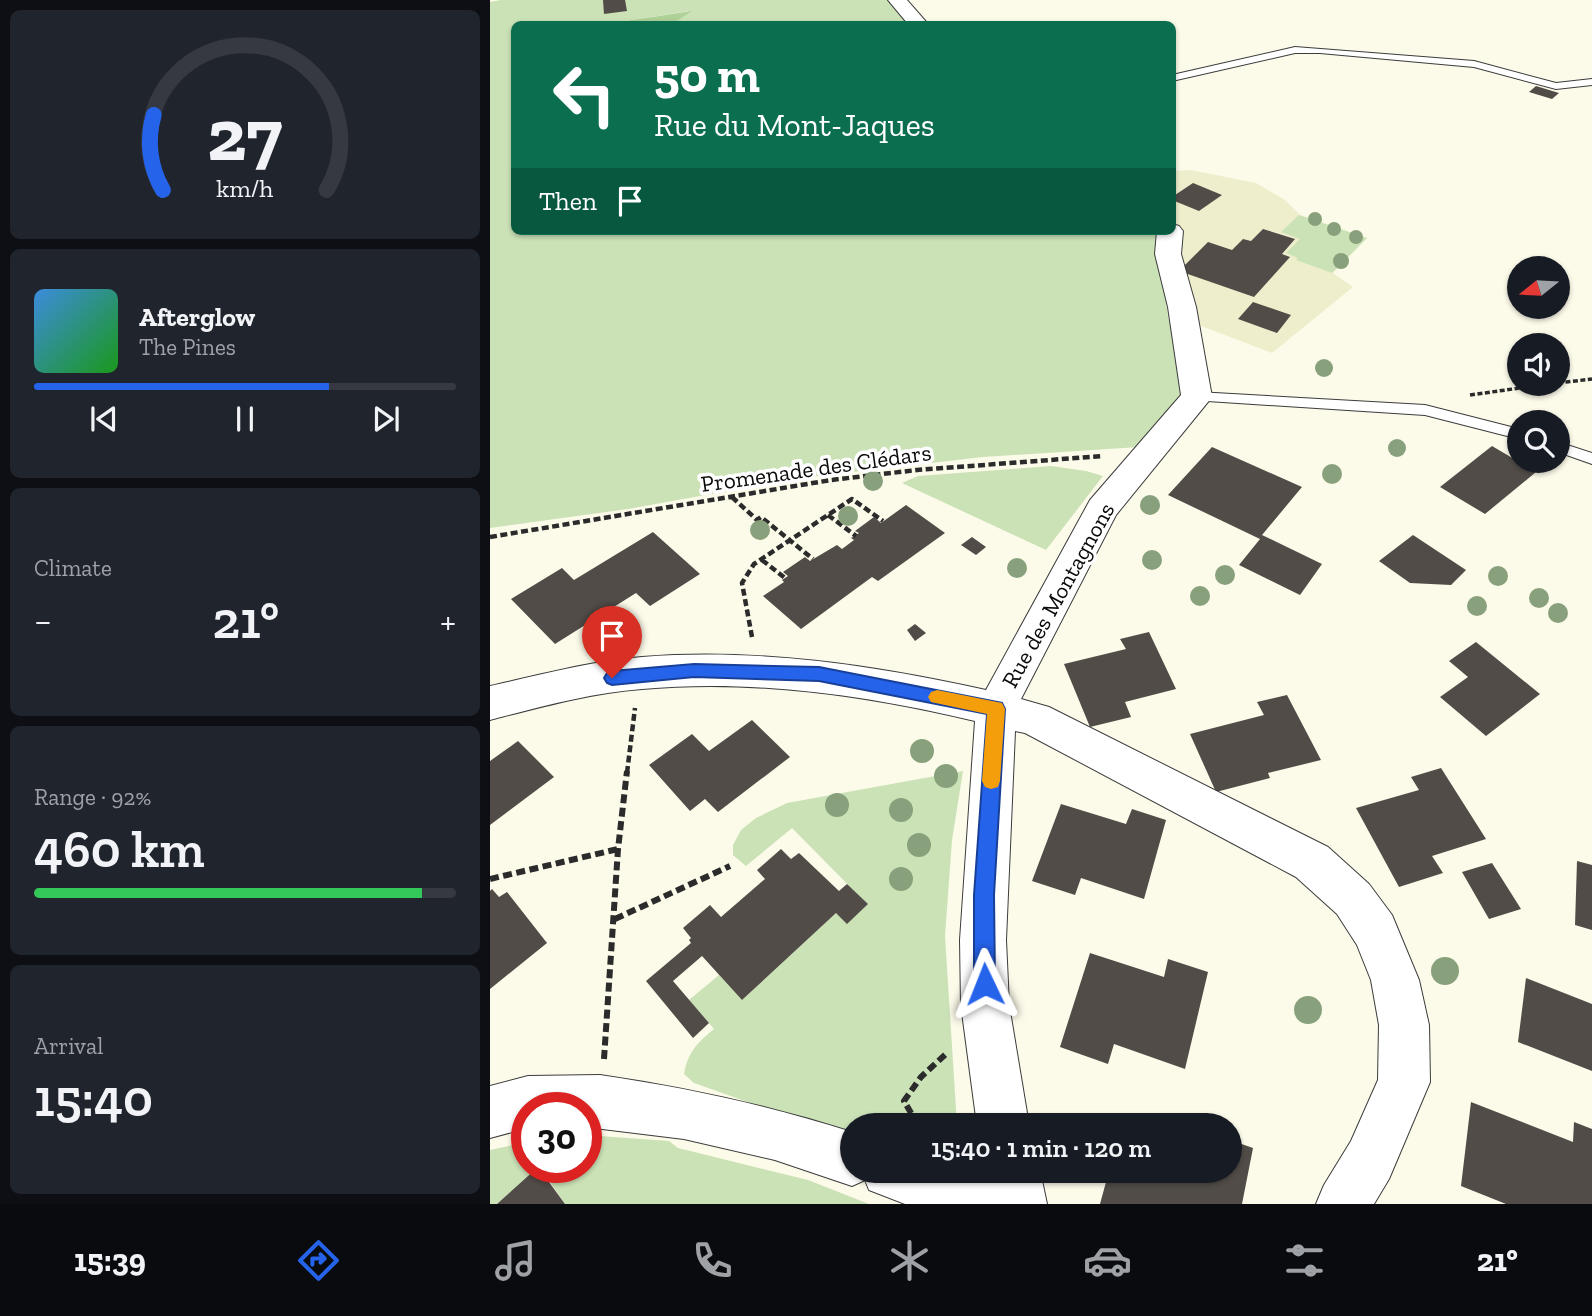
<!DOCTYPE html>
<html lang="en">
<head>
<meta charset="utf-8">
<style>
	body { margin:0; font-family:"Zilla Slab",serif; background:#20242c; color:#f1f3f6; height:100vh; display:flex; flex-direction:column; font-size:26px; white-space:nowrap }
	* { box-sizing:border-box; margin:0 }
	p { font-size:23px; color:#9ea1a6 }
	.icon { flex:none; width:38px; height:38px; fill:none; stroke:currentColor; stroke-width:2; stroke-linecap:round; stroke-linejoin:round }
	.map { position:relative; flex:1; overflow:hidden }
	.sheet { display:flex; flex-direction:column; gap:10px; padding:10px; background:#0d0f14; width:490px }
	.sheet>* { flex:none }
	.guide { position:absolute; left:21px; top:21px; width:665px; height:214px; border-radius:10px; box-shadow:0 2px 5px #0004; background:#0b6e4f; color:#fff; overflow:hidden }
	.needle { width:46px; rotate:252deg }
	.buttons { position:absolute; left:1017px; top:256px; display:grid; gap:14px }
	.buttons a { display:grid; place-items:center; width:63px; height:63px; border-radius:50%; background:#171b24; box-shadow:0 2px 5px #0004; font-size:35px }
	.speed { position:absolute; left:21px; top:1092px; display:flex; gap:14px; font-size:35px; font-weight:700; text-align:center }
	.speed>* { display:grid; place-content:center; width:91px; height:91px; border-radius:50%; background:#171b24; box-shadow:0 2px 5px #0004; line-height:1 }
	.speed .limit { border:10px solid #d22; background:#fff; color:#111 }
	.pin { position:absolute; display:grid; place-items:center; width:60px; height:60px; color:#fff; margin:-72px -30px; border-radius:50% 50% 50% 0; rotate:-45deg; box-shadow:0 0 7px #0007 }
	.pin .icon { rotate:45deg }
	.me { position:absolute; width:77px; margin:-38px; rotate:358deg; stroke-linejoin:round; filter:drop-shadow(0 0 5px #0008) }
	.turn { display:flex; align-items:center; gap:24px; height:147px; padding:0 28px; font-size:32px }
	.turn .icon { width:91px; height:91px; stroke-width:2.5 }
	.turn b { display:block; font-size:49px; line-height:60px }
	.then { display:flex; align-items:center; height:66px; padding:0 28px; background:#0003; gap:14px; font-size:26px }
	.big { font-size:52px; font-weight:600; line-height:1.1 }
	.sheet .tile { flex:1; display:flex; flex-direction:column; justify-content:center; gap:10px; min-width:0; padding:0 24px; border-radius:10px; background:#20242c }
	.sheet .dial { align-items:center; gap:0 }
	.dial svg { height:182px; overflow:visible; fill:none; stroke:#363941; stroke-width:7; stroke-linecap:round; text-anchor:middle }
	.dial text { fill:#f1f3f6; stroke:none }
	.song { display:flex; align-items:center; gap:21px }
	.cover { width:84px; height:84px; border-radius:10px; background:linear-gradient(135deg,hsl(210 70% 55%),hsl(120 70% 35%)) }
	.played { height:7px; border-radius:4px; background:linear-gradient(90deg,#2563eb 70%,#363941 70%) }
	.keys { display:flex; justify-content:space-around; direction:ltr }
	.heat { display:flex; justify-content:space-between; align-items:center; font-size:38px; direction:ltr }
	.charge { height:10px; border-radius:5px; background:linear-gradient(90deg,#34c759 92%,#363941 0) }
	.trip { position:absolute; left:350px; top:1113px; width:402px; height:70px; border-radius:35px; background:#171b24; box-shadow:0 2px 5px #0004; font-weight:600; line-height:70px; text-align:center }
	.menu { display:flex; height:112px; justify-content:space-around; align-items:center; background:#090b0e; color:#9ea1a6 }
	.menu .icon { width:49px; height:49px }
	.menu .selected { color:#2563eb }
	.menu b { font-size:32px; color:#f1f3f6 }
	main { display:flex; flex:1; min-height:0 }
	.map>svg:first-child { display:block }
</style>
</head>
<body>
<main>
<section class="sheet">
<div class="tile dial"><svg viewBox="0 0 100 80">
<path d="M14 69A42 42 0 1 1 86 69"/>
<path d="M14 69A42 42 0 0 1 10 36" stroke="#2563eb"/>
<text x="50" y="56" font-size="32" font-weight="700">27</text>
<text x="50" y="72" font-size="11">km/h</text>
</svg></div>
<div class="tile">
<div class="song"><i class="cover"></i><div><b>Afterglow</b><p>The Pines</p></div></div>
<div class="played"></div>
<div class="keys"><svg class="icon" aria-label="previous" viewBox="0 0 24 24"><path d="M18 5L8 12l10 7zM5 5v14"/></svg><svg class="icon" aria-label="pause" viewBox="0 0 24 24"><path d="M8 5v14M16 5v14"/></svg><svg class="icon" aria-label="next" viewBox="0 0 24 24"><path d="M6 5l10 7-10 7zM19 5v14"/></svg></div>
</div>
<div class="tile"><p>Climate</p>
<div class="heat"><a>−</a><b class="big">21°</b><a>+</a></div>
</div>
<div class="tile"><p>Range · 92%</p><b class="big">460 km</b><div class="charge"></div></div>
<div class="tile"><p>Arrival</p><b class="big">15:40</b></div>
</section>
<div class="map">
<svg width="1102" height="1204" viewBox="0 0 1102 1204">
	<rect width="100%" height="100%" fill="#fcfae9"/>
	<path fill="#efeecc" d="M701,170L766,183L795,200L810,215L877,238L843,273L863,287L782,353L701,322L683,213L682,171Z"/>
	<path fill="#cbe2b7" d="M11,0H403L412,13L425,24H182L200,11L115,24H24V231H666L678,316L692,384L687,409L649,447L493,457L310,478L138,509L0,528V2Z
		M809,215L877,238L842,273L806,260L808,258L796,253L810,239L791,232Z
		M561,466L596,471L613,476L556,550L412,483L428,476Z
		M473,771L462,840L455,936L467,1125H362V1139L204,1083L194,1074C198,1052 207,1043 224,1029L199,1000L229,975L252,1000L346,913L377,904L302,828L256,866L243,855V845L251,830L266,818L297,803Z
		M96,1135L179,1141L188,1148L318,1180L379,1204H75L50,1167H96Z
		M37,1142V1167H48L7,1204H0V1150Z"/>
	<path fill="#aed198" d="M202,11L182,24H115Z"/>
	<path fill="#514c47" d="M113,0H135L137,11L114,14Z
		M1046,86L1069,93L1062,99L1039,92Z
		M703,183L732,195L709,211L682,200V197Z
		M773,229L805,239L792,254L800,257L764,297L689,271L718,242L742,250L753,239L761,241Z
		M763,302L801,315L787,333L748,319Z
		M1002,446L1046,472L995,514L950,487Z
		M722,447L812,487L772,535L832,564L810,595L749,565L770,539L678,495Z
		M416,505L455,533L388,581L382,577L311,629L273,596L294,582L292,580L298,576L293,572L315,557L320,561L347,545L352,549L364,540L361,538L369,533L365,531L384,517L391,523Z
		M163,532L210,574L160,606L146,593L65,644L21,599L72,568L84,580Z
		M923,535L976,570L961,585L920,583L889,561Z
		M482,537L496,547L486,555L471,545Z
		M425,624L436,633L425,641L417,630Z
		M659,632L686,689L635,702L641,717L600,727L574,664L636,649L630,639Z
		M986,642L1050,694L996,736L950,697L978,677L959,661Z
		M797,695L831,760L778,773L780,778L726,792L700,734L774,715L767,702Z
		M262,720L300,757L228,812L215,799L200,811L159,765L202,734L219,751Z
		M28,741L64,777L0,825V761Z
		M951,768L996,839L942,856L953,873L909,887L866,808L929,790L921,777Z
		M571,804L636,824L642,809L676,820L654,899L591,878L585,895L542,881Z
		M291,849L301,859L309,853L349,891L357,884L378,904L357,924L346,913L252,1000L212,956L183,981L219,1023L203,1038L156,981L201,943L199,940L201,938L193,928L220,905L231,917L275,879L267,870Z
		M1087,861L1102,865V930L1085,925Z
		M1002,863L1031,909L999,919L972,872Z
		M2,889L9,897L17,892L57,943L0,989V891Z
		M600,953L674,977L678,959L718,972L695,1069L624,1044L618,1064L570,1047Z
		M1036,978L1102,1004V1071L1028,1042Z
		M981,1102L1083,1142L1084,1122L1102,1129V1204H1016L971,1186Z
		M740,1140L763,1148L752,1204H610L619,1171H740Z
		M48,1167L75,1204H7Z"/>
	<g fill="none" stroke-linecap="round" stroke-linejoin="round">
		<defs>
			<path id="lane" d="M805,47L984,61L1066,83L1102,79V85L1066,89L984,67L830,53H805L682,81V75Z
				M707,392L935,405L1029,429V439L935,415L702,400L700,397Z
				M1068,442L1102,453V464L1068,452Z"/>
			<path id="street" d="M398,0H417L438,24H418Z
				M682,224L689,226L693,231L691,254L706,307L722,397L626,515L531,699L559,707L838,847L879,884L902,915L929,980L939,1025L940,1082L899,1179L884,1204H826L834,1185L861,1141L888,1080L889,1025L881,980L867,945L847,914L806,877L535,733L525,731L516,940L519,1005L539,1125H487L471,1005L470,940L485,721C376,695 264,679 152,689C100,693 50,707 0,720V686C50,675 101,661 152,657C268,648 383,665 496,690L600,500L691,395L678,307L665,254L667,231H682Z
				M110,1075C199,1088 277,1105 362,1132V1171H475L498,1179L496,1171H550L557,1204H415L379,1190L375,1180L362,1186L285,1160L194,1139L96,1127V1108H37V1128L0,1138V1086L38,1076Z"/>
		</defs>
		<use href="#lane" stroke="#3c3c3c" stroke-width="2"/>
		<use href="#street" stroke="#3c3c3c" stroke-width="2"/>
		<path stroke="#2b2b2b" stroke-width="3.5" stroke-dasharray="5 2.5" stroke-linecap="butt" d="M1068,383L1102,379
			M980,395L1066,383"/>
		<path stroke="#2b2b2b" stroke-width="4.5" stroke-dasharray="7 3.5" stroke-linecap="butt" d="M242,497L267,520L271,517L323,559
			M338,515L366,536
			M0,537L341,480L427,470L613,456
			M272,560L295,578
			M262,637L252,583L264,564L362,499L393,521
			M137,773L145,708"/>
		<path stroke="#2b2b2b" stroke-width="6" stroke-dasharray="9 4.5" stroke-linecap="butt" d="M0,879L128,849
			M125,919L240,866
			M114,1059L128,849L137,771
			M428,1125L414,1101L431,1077L458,1052"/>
		<use href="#lane" fill="#fff" fill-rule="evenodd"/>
		<use href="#street" fill="#fff" fill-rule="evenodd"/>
	</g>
	<g fill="#88a17c">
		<circle cx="825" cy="219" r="7"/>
		<circle cx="844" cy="229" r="7"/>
		<circle cx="866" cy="237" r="7"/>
		<circle cx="851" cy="261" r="8"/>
		<circle cx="834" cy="368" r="9"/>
		<circle cx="907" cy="448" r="9"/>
		<circle cx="842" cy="474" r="10"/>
		<circle cx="383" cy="481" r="10"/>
		<circle cx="660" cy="505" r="10"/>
		<circle cx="358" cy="516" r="10"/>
		<circle cx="270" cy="530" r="10"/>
		<circle cx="662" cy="560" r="10"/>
		<circle cx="527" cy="568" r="10"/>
		<circle cx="735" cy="575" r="10"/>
		<circle cx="1008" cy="576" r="10"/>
		<circle cx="710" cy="596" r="10"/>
		<circle cx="1049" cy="598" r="10"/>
		<circle cx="987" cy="606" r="10"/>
		<circle cx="1068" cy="613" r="10"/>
		<circle cx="432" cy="751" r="12"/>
		<circle cx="456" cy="776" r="12"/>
		<circle cx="347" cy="805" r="12"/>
		<circle cx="411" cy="810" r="12"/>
		<circle cx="429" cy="845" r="12"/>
		<circle cx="411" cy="879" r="12"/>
		<circle cx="955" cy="971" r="14"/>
		<circle cx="818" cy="1010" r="14"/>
	</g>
	<path fill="#2563eb" stroke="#184099" stroke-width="2" d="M204,664L329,667L512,703L515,709L504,895L505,984L502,991L495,994L487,991L484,984V895L497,714L329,681L204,677L122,685L117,683L114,678L117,673L122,671Z"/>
	<path fill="#f59e0b" d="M447,690L512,703L515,709L510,781L508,787L501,789L495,787L492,781L497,714L441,702L438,697L441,692Z"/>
	<g text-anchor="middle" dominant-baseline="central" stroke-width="7" stroke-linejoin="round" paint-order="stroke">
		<g font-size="23" fill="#090909" stroke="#fff">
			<text transform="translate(326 468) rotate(-8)">Promenade des Clédars</text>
			<text transform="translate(568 595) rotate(-61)">Rue des Montagnons</text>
		</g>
	</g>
</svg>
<div class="buttons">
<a><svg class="needle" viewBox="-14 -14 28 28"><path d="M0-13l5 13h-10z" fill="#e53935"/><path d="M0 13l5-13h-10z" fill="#9ea1a6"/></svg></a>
<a><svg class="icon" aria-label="sound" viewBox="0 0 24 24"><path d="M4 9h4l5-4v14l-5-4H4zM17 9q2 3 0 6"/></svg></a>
<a><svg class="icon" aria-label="search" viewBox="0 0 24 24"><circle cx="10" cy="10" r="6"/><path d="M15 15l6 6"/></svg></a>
</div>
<div class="speed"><div class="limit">30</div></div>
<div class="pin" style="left:122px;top:678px;background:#d93025"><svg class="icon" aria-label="arrive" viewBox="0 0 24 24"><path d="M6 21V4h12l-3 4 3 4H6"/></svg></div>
<svg class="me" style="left:495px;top:984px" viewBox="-20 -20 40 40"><path d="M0-17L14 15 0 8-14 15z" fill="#2563eb" stroke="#fff" stroke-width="4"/></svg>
<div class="trip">15:40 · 1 min · 120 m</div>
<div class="guide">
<div class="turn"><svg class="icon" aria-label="left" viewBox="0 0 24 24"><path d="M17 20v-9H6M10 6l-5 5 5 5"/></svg><div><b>50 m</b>Rue du Mont-Jaques</div></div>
<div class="then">Then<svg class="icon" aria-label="arrive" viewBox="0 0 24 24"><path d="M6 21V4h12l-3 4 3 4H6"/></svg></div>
</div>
</div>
</main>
<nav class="menu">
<b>15:39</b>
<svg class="icon selected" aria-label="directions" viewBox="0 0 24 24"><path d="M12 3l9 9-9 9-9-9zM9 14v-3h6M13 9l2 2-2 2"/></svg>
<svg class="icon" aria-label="music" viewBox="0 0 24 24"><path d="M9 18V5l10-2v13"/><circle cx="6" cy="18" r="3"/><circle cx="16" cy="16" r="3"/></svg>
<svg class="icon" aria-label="phone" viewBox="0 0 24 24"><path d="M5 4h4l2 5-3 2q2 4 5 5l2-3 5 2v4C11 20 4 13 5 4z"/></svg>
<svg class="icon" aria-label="climate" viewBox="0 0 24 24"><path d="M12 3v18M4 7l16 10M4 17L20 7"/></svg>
<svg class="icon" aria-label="car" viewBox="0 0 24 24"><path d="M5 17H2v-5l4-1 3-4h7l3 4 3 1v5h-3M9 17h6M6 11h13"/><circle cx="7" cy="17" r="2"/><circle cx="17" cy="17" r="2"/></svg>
<svg class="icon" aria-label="filters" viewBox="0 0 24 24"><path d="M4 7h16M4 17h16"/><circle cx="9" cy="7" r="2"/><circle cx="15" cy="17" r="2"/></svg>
<b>21°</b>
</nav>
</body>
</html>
